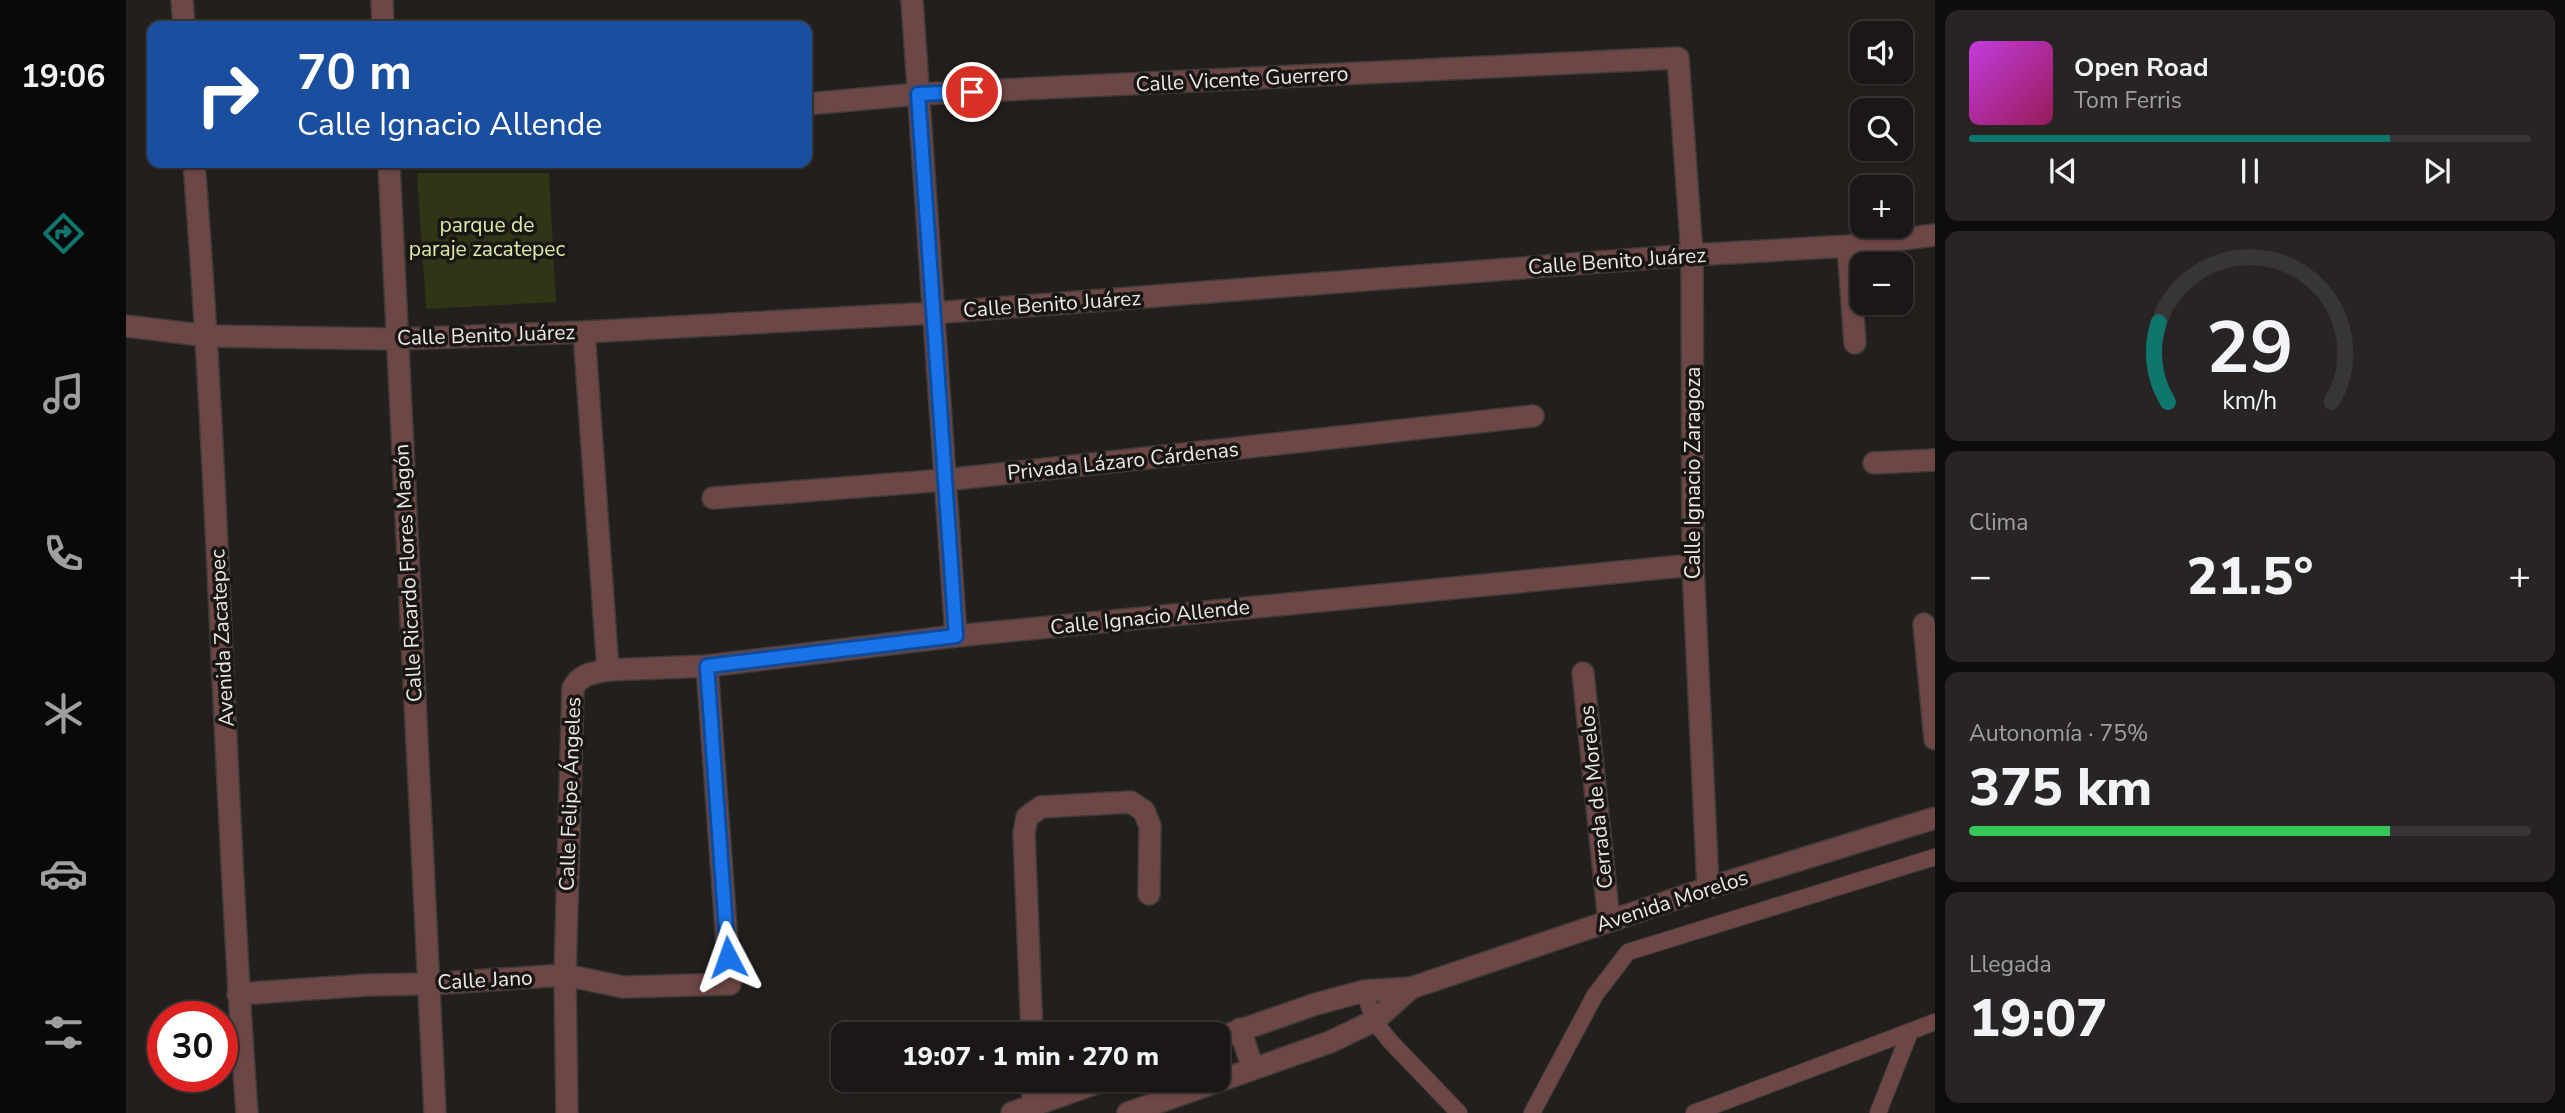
<!DOCTYPE html>
<html lang="es">
<head>
<meta charset="utf-8">
<style>
	body { margin:0; font-family:"Nunito Sans",sans-serif; background:#272423; color:#f1f3f6; height:100vh; display:flex; flex-direction:column; font-size:26px; white-space:nowrap }
	* { box-sizing:border-box; margin:0 }
	p { font-size:23px; color:#9f9fa1 }
	.icon { flex:none; width:38px; height:38px; fill:none; stroke:currentColor; stroke-width:2; stroke-linecap:round; stroke-linejoin:round }
	.map { position:relative; flex:1; overflow:hidden }
	.panel { display:flex; flex-direction:column; gap:10px; padding:10px; background:#0e0d0c; width:630px }
	.panel>* { flex:none }
	.guide { position:absolute; left:21px; top:21px; width:665px; height:147px; border-radius:14px; box-shadow:0 2px 5px #0004,0 0 0 2px #383635; background:#1a4fa0; color:#fff; overflow:hidden }
	.buttons { position:absolute; left:1724px; top:21px; display:grid; gap:14px }
	.buttons a { display:grid; place-items:center; width:63px; height:63px; border-radius:14px; background:#1a1716; box-shadow:0 2px 5px #0004,0 0 0 2px #383635; font-size:35px }
	.speed { position:absolute; left:21px; top:1001px; display:flex; gap:14px; font-size:35px; font-weight:700; text-align:center }
	.speed>* { display:grid; place-content:center; width:91px; height:91px; border-radius:50%; background:#1a1716; box-shadow:0 2px 5px #0004,0 0 0 2px #383635; line-height:1 }
	.speed .limit { border:10px solid #d22; background:#fff; color:#111 }
	.pin { position:absolute; display:grid; place-items:center; width:60px; height:60px; color:#fff; margin:-30px; border:4px solid #fff; border-radius:50%; box-shadow:0 2px 7px #0007 }
	.me { position:absolute; width:77px; margin:-38px; rotate:356deg; stroke-linejoin:round; filter:drop-shadow(0 0 5px #0008) }
	.turn { display:flex; align-items:center; gap:24px; height:147px; padding:0 35px; font-size:32px }
	.turn .icon { width:91px; height:91px; stroke-width:2.5 }
	.turn b { display:block; font-size:49px; line-height:60px }
	.big { font-size:52px; font-weight:800; line-height:1.1 }
	.panel .widget { flex:1; display:flex; flex-direction:column; justify-content:center; gap:10px; min-width:0; padding:0 24px; border-radius:14px; background:#272423 }
	.panel .dial { align-items:center; gap:0 }
	.dial svg { height:182px; overflow:visible; fill:none; stroke:#383635; stroke-width:7; stroke-linecap:round; text-anchor:middle }
	.dial text { fill:#f1f3f6; stroke:none }
	.song { display:flex; align-items:center; gap:21px }
	.cover { width:84px; height:84px; border-radius:10px; background:linear-gradient(135deg,hsl(290 70% 55%),hsl(330 70% 35%)) }
	.played { height:7px; border-radius:4px; background:linear-gradient(90deg,#0f766e 75%,#383635 75%) }
	.keys { display:flex; justify-content:space-around; direction:ltr }
	.heat { display:flex; justify-content:space-between; align-items:center; font-size:38px; direction:ltr }
	.charge { height:10px; border-radius:5px; background:linear-gradient(90deg,#34c759 75%,#383635 0) }
	.trip { position:absolute; left:705px; top:1022px; width:399px; height:70px; border-radius:14px; background:#1a1716; box-shadow:0 2px 5px #0004,0 0 0 2px #383635; font-weight:800; line-height:70px; text-align:center }
	main { display:flex; flex:1; min-height:0 }
	.tabs { display:flex; flex-direction:column; width:126px; justify-content:space-around; align-items:center; background:#0a0909; color:#9f9fa1 }
	.tabs .icon { width:49px; height:49px }
	.tabs .active { color:#0f766e }
	.tabs b { font-size:32px; color:#f1f3f6 }
	.map>svg:first-child { display:block }
</style>
</head>
<body>
<main>
<nav class="tabs">
<b>19:06</b>
<svg class="icon active" aria-label="directions" viewBox="0 0 24 24"><path d="M12 3l9 9-9 9-9-9zM9 14v-3h6M13 9l2 2-2 2"/></svg>
<svg class="icon" aria-label="music" viewBox="0 0 24 24"><path d="M9 18V5l10-2v13"/><circle cx="6" cy="18" r="3"/><circle cx="16" cy="16" r="3"/></svg>
<svg class="icon" aria-label="phone" viewBox="0 0 24 24"><path d="M5 4h4l2 5-3 2q2 4 5 5l2-3 5 2v4C11 20 4 13 5 4z"/></svg>
<svg class="icon" aria-label="climate" viewBox="0 0 24 24"><path d="M12 3v18M4 7l16 10M4 17L20 7"/></svg>
<svg class="icon" aria-label="car" viewBox="0 0 24 24"><path d="M5 17H2v-5l4-1 3-4h7l3 4 3 1v5h-3M9 17h6M6 11h13"/><circle cx="7" cy="17" r="2"/><circle cx="17" cy="17" r="2"/></svg>
<svg class="icon" aria-label="filters" viewBox="0 0 24 24"><path d="M4 7h16M4 17h16"/><circle cx="9" cy="7" r="2"/><circle cx="15" cy="17" r="2"/></svg>
</nav>
<div class="map">
<svg width="1809" height="1113" viewBox="0 0 1809 1113">
	<rect width="100%" height="100%" fill="#231f1d"/>
	<path fill="#2f3515" d="M291,173H423L430,302L300,309Z"/>
	<g fill="none" stroke-linecap="round" stroke-linejoin="round">
		<defs>
			<path id="service" d="M1238,991L1248,1021L1264,1041L1333,1113
				M1406,1113L1469,995L1502,952L1809,857
				M1568,1113L1809,1022
				M1752,1113L1784,1032"/>
			<path id="minor" d="M56,0L58,26
				M256,0L257,26
				M786,0L830,636
				M681,104L792,94L1552,58L1566,255L1567,565L1582,888
				M68,163C93,479 98,797 121,1113
				M263,163L309,1113
				M1722,246L1729,343
				M0,326L82,336L271,339L458,332L807,313L1566,255L1722,246L1809,235
				M1748,463L1809,460
				M587,498L819,480L1407,416
				M1798,624L1809,739
				M482,670L581,666L830,636L1567,565
				M1457,673L1483,921
				M112,994L241,985L302,984L439,975L497,987L604,984L581,666
				M1114,1029L1127,1069
				M906,1034L898,833L901,817L915,807L1005,802L1018,811L1024,826L1023,894
				M1092,1038L1190,1004L1238,991L1285,988L1582,888L1809,818
				M907,1106V1080
				M441,1113L439,975L447,688C454,674 467,673 482,670L458,332
				M886,1113L979,1080
				M1002,1113L1204,1042L1248,1021L1285,988"/>
		</defs>
		<use href="#service" stroke="#3f3b39" stroke-width="18"/>
		<use href="#minor" stroke="#3f3b39" stroke-width="24"/>
		<use href="#service" stroke="#6d4746" stroke-width="16"/>
		<use href="#minor" stroke="#6d4746" stroke-width="21"/>
	</g>
	<g fill="none" stroke-linecap="round" stroke-linejoin="round">
		<defs>
			<path id="route" d="M602,957L581,666L830,636L792,94L846,92"/>
		</defs>
		<use href="#route" stroke="#114b97" stroke-width="18"/>
		<use href="#route" stroke="#1a73e8" stroke-width="12"/>
	</g>
	<g text-anchor="middle" dominant-baseline="central" stroke-width="7" stroke-linejoin="round" paint-order="stroke">
		<g font-size="21" fill="#ebe8e6" stroke="#1a1614">
			<text transform="translate(1116 79) rotate(-3)">Calle Vicente Guerrero</text>
			<text transform="translate(1491 261) rotate(-4)">Calle Benito Juárez</text>
			<text transform="translate(926 304) rotate(-4)">Calle Benito Juárez</text>
			<text transform="translate(360 335) rotate(-2)">Calle Benito Juárez</text>
			<text transform="translate(997 461) rotate(-6)">Privada Lázaro Cárdenas</text>
			<text transform="translate(1567 473) rotate(-90)">Calle Ignacio Zaragoza</text>
			<text transform="translate(282 573) rotate(-93)">Calle Ricardo Flores Magón</text>
			<text transform="translate(1024 617) rotate(-6)">Calle Ignacio Allende</text>
			<text transform="translate(96 638) rotate(-93)">Avenida Zacatepec</text>
			<text transform="translate(444 794) rotate(-88)">Calle Felipe Ángeles</text>
			<text transform="translate(1470 797) rotate(-96)">Cerrada de Morelos</text>
			<text transform="translate(1546 901) rotate(-18)">Avenida Morelos</text>
			<text transform="translate(359 980) rotate(-3)">Calle Jano</text>
		</g>
		<g font-size="21" fill="#dceaa8" stroke="#1a1614">
			<text x="361" y="225">parque de<tspan x="361" dy="24">paraje zacatepec</tspan></text>
		</g>
	</g>
</svg>
<div class="buttons">
<a><svg class="icon" aria-label="sound" viewBox="0 0 24 24"><path d="M4 9h4l5-4v14l-5-4H4zM17 9q2 3 0 6"/></svg></a>
<a><svg class="icon" aria-label="search" viewBox="0 0 24 24"><circle cx="10" cy="10" r="6"/><path d="M15 15l6 6"/></svg></a>
<a>+</a>
<a>−</a>
</div>
<div class="speed"><div class="limit">30</div></div>
<div class="pin" style="left:846px;top:92px;background:#d93025"><svg class="icon" aria-label="arrive" viewBox="0 0 24 24"><path d="M6 21V4h12l-3 4 3 4H6"/></svg></div>
<svg class="me" style="left:602px;top:957px" viewBox="-20 -20 40 40"><path d="M0-17L14 15 0 8-14 15z" fill="#1a73e8" stroke="#fff" stroke-width="4"/></svg>
<div class="trip">19:07 · 1 min · 270 m</div>
<div class="guide">
<div class="turn"><svg class="icon" aria-label="right" viewBox="0 0 24 24"><path d="M7 20v-9h11M14 6l5 5-5 5"/></svg><div><b>70 m</b>Calle Ignacio Allende</div></div>
</div>
</div>
<section class="panel">
<div class="widget">
<div class="song"><i class="cover"></i><div><b>Open Road</b><p>Tom Ferris</p></div></div>
<div class="played"></div>
<div class="keys"><svg class="icon" aria-label="previous" viewBox="0 0 24 24"><path d="M18 5L8 12l10 7zM5 5v14"/></svg><svg class="icon" aria-label="pause" viewBox="0 0 24 24"><path d="M8 5v14M16 5v14"/></svg><svg class="icon" aria-label="next" viewBox="0 0 24 24"><path d="M6 5l10 7-10 7zM19 5v14"/></svg></div>
</div>
<div class="widget dial"><svg viewBox="0 0 100 80">
<path d="M14 69A42 42 0 1 1 86 69"/>
<path d="M14 69A42 42 0 0 1 10 34" stroke="#0f766e"/>
<text x="50" y="56" font-size="32" font-weight="700">29</text>
<text x="50" y="72" font-size="11">km/h</text>
</svg></div>
<div class="widget"><p>Clima</p>
<div class="heat"><a>−</a><b class="big">21.5°</b><a>+</a></div>
</div>
<div class="widget"><p>Autonomía · 75%</p><b class="big">375 km</b><div class="charge"></div></div>
<div class="widget"><p>Llegada</p><b class="big">19:07</b></div>
</section>
</main>
</body>
</html>
